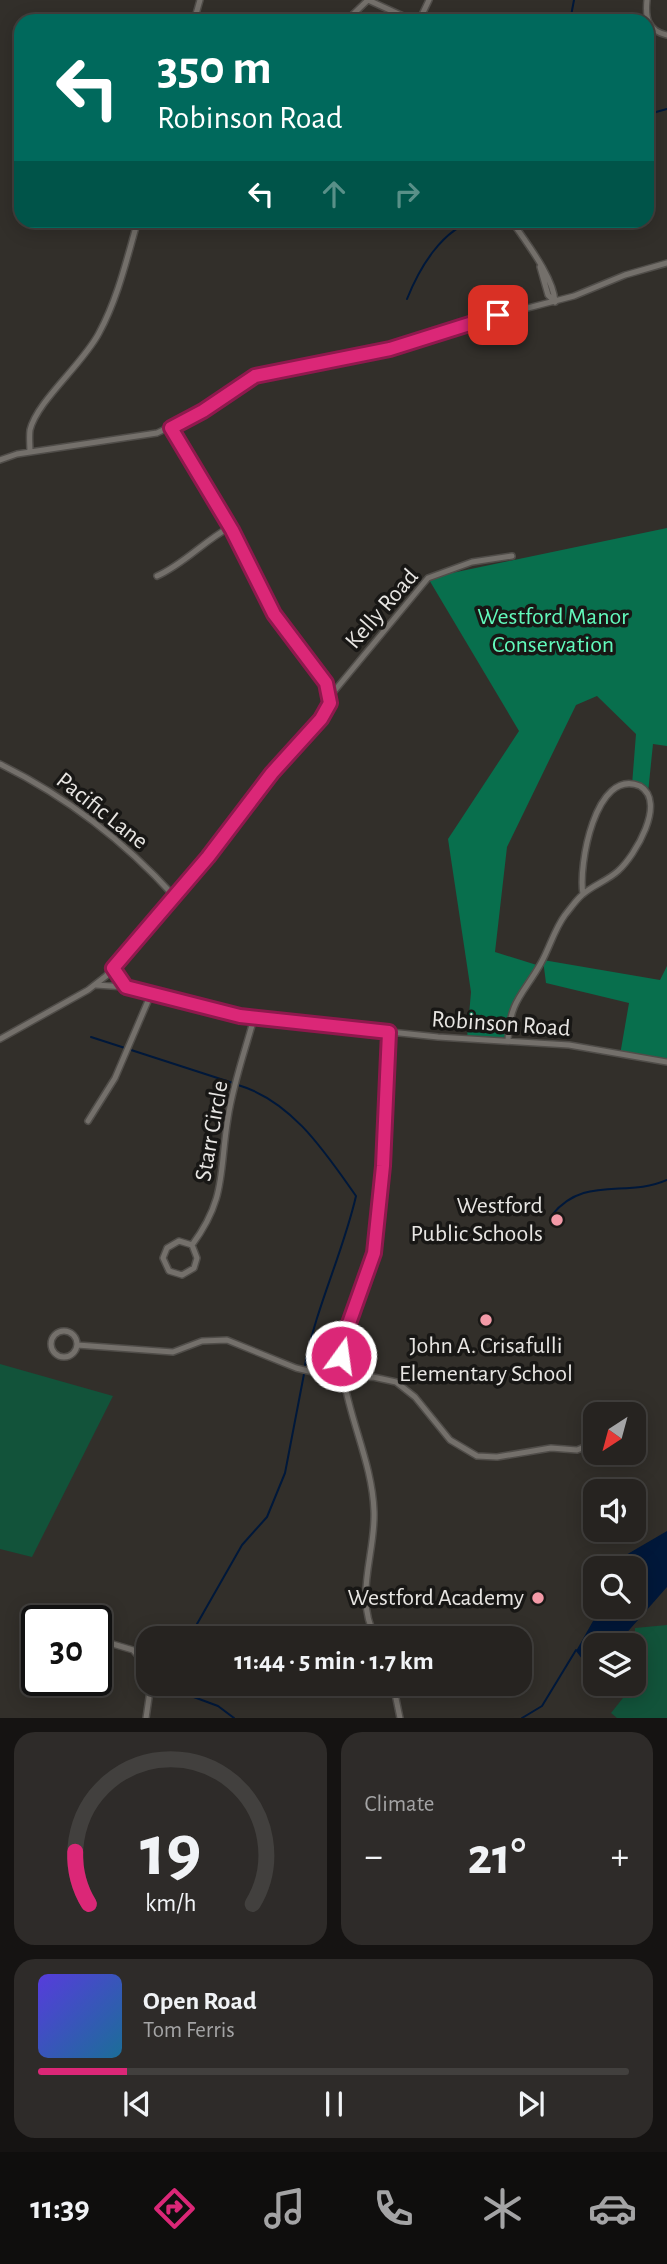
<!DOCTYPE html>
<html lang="en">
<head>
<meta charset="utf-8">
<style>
	body { margin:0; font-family:"Alegreya Sans",sans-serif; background:#2e2b29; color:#f1f3f6; height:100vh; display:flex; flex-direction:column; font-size:26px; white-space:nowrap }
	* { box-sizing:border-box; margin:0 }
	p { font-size:23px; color:#a4a4a5 }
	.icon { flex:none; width:38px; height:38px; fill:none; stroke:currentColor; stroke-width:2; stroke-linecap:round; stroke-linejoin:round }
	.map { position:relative; height:1718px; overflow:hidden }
	.drawer { display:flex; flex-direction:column; gap:14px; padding:14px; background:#151312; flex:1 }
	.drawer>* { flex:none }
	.banner { position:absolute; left:14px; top:14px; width:640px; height:214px; border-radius:21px; box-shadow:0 4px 18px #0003,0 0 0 2px #42403e; background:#00695c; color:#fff; overflow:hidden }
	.needle { width:46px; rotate:216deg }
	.buttons { position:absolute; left:583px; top:1402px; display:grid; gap:14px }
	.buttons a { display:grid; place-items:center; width:63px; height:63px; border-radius:14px; background:#262320; box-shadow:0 4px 18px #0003,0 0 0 2px #42403e; font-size:35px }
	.speed { position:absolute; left:21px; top:1605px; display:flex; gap:14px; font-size:35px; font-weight:700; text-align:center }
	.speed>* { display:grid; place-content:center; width:91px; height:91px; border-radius:50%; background:#262320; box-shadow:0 4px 18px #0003,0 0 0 2px #42403e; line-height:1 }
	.speed .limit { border:4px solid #111; border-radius:10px; background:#fff; color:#111 }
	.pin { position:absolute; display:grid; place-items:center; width:60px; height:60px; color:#fff; margin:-30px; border-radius:14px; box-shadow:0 4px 10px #0006 }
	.me { position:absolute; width:77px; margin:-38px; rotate:14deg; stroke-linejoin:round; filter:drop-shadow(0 0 5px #0008) }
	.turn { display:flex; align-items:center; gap:24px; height:147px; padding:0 28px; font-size:32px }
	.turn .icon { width:91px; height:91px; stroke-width:2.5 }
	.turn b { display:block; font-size:49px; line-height:60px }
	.lanes { display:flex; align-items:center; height:66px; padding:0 28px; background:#0003; justify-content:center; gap:35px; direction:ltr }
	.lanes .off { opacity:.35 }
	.big { font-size:52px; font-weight:700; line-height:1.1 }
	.drawer .widget { flex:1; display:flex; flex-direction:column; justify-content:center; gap:10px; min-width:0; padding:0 24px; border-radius:21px; background:#2e2b29 }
	.drawer .dial { align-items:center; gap:0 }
	.dial svg { height:182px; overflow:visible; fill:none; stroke:#42403e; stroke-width:7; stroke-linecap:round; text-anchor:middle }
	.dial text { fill:#f1f3f6; stroke:none }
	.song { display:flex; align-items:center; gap:21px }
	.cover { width:84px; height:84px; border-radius:10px; background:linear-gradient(135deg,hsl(250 70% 55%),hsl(200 70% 35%)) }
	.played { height:7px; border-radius:4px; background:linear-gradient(90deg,#db2777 15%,#42403e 15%) }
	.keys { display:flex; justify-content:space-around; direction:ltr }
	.heat { display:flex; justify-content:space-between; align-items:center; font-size:38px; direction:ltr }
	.drawer .tiles { flex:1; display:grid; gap:14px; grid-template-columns:1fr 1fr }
	.widget:last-child { grid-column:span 2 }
	.trip { position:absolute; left:136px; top:1626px; width:396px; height:70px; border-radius:21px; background:#262320; box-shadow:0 4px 18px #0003,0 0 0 2px #42403e; font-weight:700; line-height:70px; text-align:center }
	.tabs { display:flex; height:112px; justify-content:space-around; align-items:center; background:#0f0e0d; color:#a4a4a5 }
	.tabs .icon { width:49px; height:49px }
	.tabs .on { color:#db2777 }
	.tabs b { font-size:32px; color:#f1f3f6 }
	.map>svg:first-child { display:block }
</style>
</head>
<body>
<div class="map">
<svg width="667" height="1718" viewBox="0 0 667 1718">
	<rect width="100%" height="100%" fill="#322f2a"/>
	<path fill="#12533a" d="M0,1364L113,1396L32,1557L0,1549Z
		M667,1625V1718H617L611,1713L638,1679L634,1659L635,1628Z"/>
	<path fill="#086f4d" d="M667,528V746L653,744L648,793L632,785L636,734L597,696L576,705L507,847L495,952L540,966L514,1005L508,1040L467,1038L471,992L448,839L519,731L428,578Z
		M543,960L660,980L667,966V1062L620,1055L629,1003L546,983Z"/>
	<path fill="#00183a" d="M667,1531V1587L616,1645H595V1668L592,1672L576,1651L601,1607L634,1606V1568L607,1566Z"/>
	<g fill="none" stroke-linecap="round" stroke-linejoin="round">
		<path stroke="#00183a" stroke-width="2" d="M570,21L574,0
			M648,119L656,112L667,109
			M407,299C419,269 442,228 477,220
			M91,1037L233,1083
			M238,1085C292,1101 325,1152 356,1196C343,1253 316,1307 305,1365
			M552,1215C584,1175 626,1198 667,1180
			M189,1638L242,1545L267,1517L285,1473L304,1374
			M185,1684L191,1696L218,1706L234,1718
			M522,1718L542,1706L576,1650"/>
		<defs>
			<path id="minor" d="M647,0C645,18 648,31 667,35
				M194,21L200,0
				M346,21L368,0L414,21
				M419,21L429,0
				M511,220C525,241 554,277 555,302
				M540,267L548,295L555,302
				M30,452C30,445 29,437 30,430C37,401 83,364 99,333C118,298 127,258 138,220
				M0,460L17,454L157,433L203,411L255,376L416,342L485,319L574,296L625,275L667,263
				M157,576C184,564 204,541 230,527
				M331,695L428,578L472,562L512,556
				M0,764C65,796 125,842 174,896
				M113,968L124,986
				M96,985L126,987L248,1017L438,1037L569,1045L667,1062
				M0,1039L88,990L106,976C163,910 218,841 273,773C291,750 319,729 330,703L326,683L280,624L232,530L171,428
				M508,1040C510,999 524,994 541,963C550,947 554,930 565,915C570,909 576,900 582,895C593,885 607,881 618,871C635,856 667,802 640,786C595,767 578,867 583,894
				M88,1121L115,1078L151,994
				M192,1245L197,1258L194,1268L182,1275L169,1271L163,1258L167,1248L179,1241L192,1245C227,1198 219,1171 228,1118C233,1084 245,1051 254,1018
				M51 1344a13 13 0 1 1 26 0a13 13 0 1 1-26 0Z
				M77,1345L173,1352L202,1341L227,1340L296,1368L342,1379L373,1377L396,1382L415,1397L450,1440L477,1456L497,1457L551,1448L577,1450L587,1446
				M595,1428L587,1435V1446L595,1454L606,1452
				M24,1628H37
				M376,1638C353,1597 376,1553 374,1511C372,1453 338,1401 342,1343L374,1253L383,1166L389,1032
				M96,1639L133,1650L149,1668
				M393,1684L400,1718
				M146,1718L151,1684"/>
		</defs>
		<use href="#minor" stroke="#504d49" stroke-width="8"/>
		<use href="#minor" stroke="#74706b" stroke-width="5"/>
	</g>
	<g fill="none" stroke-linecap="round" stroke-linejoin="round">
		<defs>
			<path id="route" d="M341,1356L342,1343L374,1253L383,1166L389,1032L240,1016L126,987L113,968L208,857L272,773L321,719L330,703L326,683L274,614L232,530L171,428L203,411L255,376L390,349L498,315"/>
		</defs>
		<use href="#route" stroke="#8e194d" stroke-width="18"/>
		<use href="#route" stroke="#db2777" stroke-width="12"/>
	</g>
	<g fill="#f39aa7" stroke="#181715" stroke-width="2.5">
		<circle cx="557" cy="1220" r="7"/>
		<circle cx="486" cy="1320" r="7"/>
		<circle cx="538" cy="1598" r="7"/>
	</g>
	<g text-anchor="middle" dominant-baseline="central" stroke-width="7" stroke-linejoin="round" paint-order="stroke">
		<g font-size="24" fill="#e8e6e3" stroke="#181715">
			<text transform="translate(382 609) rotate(-49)">Kelly Road</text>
			<text transform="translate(102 811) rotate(38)">Pacific Lane</text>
			<text transform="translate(501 1024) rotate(4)">Robinson Road</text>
			<text transform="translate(212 1131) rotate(-80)">Starr Circle</text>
		</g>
		<g font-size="24" fill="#62fabc" stroke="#181715">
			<text x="553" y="617">Westford Manor<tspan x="553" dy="28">Conservation</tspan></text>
		</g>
		<g font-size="24" fill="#e8e6e3" stroke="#181715" text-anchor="end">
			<text x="543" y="1206">Westford<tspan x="543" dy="28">Public Schools</tspan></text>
			<text x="486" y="1346" text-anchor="middle">John A. Crisafulli<tspan x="486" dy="28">Elementary School</tspan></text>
			<text x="524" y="1598">Westford Academy</text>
		</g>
	</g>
</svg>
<div class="buttons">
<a><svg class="needle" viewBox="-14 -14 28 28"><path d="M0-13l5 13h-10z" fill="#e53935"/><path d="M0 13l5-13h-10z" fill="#a4a4a5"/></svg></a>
<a><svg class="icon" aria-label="sound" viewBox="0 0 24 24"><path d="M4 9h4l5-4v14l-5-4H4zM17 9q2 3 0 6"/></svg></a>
<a><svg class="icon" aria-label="search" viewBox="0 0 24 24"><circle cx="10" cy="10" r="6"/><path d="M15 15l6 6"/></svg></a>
<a><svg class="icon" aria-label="layers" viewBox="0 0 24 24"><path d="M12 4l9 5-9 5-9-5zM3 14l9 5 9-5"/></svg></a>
</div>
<div class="speed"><div class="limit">30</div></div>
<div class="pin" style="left:498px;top:315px;background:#d93025"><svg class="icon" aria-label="arrive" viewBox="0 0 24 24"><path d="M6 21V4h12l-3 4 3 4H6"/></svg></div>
<svg class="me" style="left:341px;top:1356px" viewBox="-20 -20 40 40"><circle r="17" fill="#db2777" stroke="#fff" stroke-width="3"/><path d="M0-11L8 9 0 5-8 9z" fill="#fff"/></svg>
<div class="trip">11:44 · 5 min · 1.7 km</div>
<div class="banner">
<div class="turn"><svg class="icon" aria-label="left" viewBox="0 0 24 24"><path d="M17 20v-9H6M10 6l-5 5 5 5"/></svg><div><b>350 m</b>Robinson Road</div></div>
<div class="lanes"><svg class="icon" aria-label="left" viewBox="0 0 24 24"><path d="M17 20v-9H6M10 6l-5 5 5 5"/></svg><svg class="icon off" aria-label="ahead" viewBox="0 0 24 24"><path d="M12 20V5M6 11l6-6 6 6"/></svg><svg class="icon off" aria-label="right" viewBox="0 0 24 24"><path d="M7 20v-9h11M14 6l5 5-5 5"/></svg></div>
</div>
</div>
<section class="drawer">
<div class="tiles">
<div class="widget dial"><svg viewBox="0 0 100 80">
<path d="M14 69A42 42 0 1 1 86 69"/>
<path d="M14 69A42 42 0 0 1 8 46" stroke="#db2777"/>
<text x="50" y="56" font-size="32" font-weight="700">19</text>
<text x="50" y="72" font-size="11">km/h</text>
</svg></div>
<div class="widget"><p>Climate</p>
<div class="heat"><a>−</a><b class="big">21°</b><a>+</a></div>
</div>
<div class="widget">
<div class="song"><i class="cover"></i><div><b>Open Road</b><p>Tom Ferris</p></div></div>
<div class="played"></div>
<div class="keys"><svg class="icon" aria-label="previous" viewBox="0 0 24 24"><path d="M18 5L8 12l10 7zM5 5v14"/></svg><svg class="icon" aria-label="pause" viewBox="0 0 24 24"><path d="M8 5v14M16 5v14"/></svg><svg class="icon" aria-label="next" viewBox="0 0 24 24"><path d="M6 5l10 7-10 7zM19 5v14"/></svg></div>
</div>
</div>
</section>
<nav class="tabs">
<b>11:39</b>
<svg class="icon on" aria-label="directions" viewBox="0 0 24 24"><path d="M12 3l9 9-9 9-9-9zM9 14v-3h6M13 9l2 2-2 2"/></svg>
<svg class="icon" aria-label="music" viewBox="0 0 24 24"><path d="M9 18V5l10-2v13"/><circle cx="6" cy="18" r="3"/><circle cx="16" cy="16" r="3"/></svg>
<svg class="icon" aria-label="phone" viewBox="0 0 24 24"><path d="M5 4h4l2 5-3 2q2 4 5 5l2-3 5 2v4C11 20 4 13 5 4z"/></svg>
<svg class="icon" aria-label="climate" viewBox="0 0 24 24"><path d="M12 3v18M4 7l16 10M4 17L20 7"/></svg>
<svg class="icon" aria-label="car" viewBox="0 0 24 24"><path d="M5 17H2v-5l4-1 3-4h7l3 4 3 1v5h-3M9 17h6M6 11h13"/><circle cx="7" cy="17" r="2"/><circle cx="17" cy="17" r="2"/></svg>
</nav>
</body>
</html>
